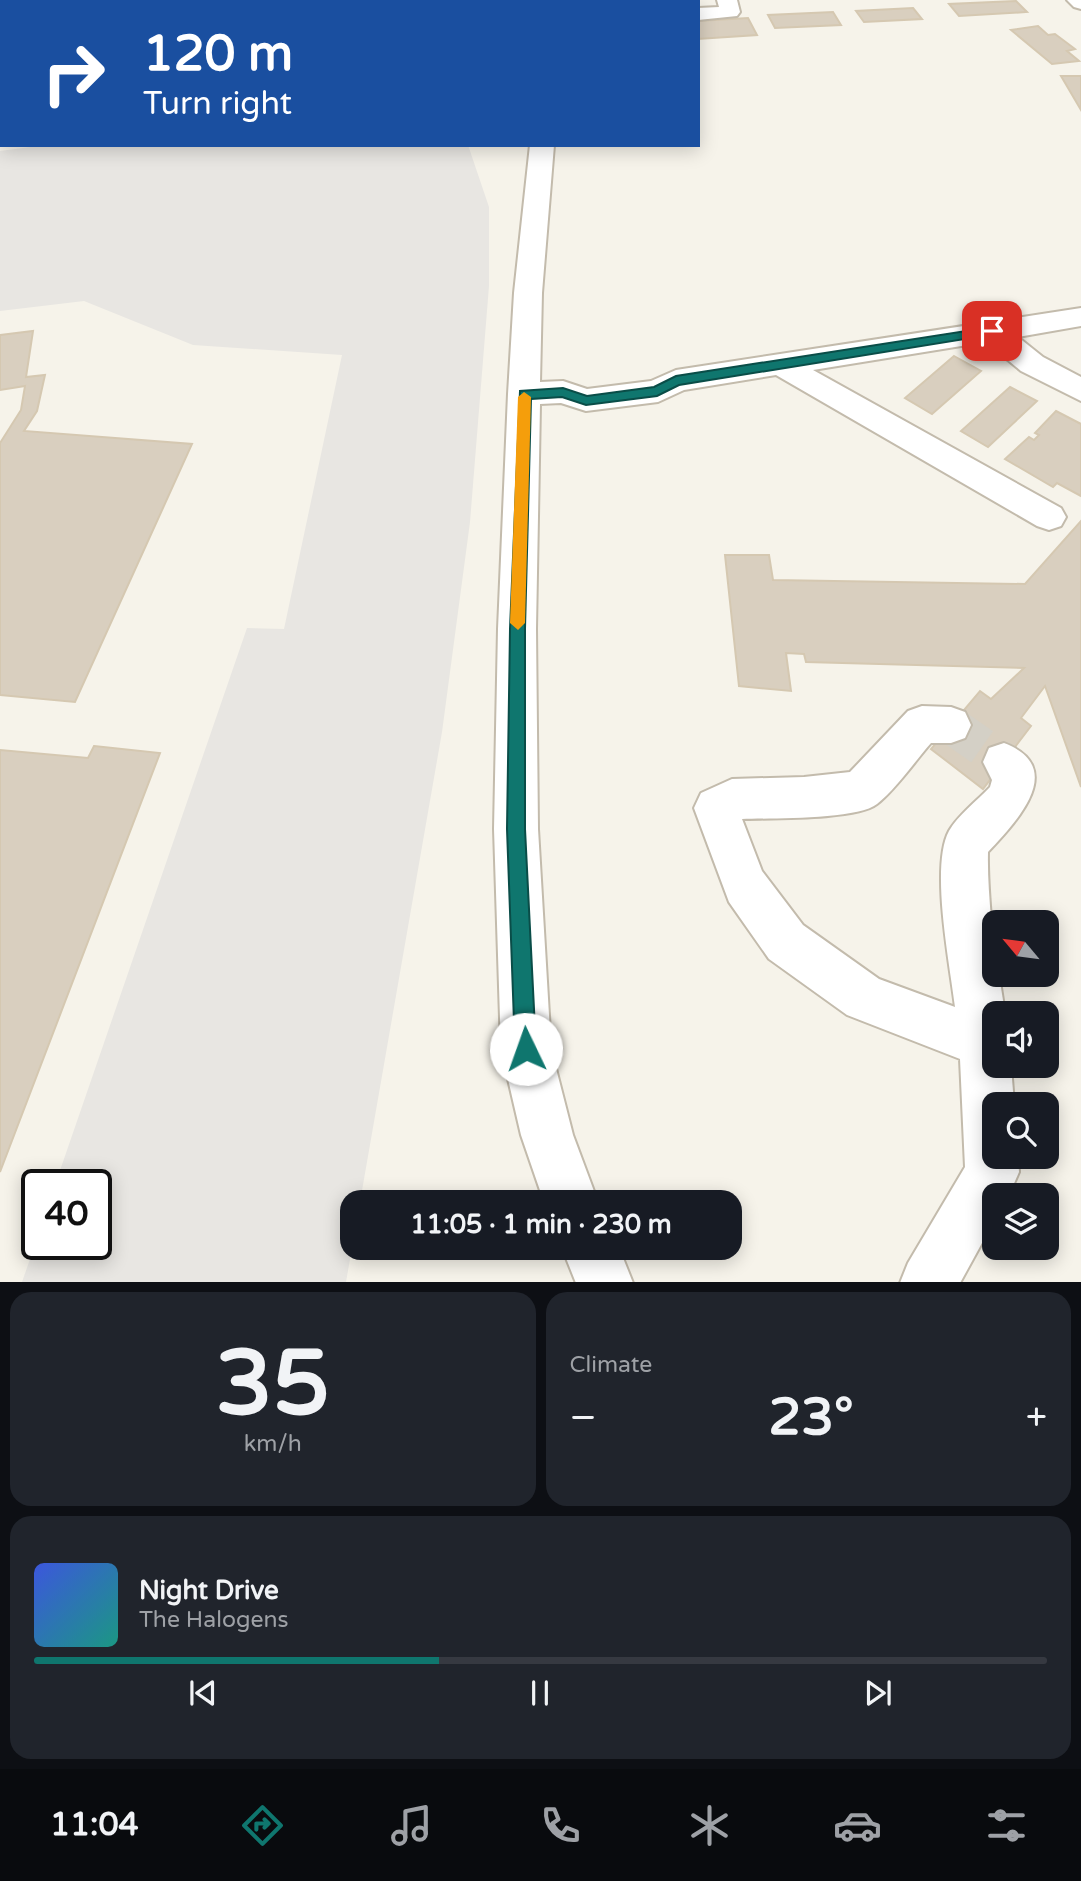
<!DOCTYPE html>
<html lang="en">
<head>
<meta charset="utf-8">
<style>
	body { margin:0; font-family:"Varela Round",sans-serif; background:#20242c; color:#f1f3f6; height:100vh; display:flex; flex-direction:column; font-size:26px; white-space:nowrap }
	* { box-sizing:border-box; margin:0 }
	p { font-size:23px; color:#9ea1a6 }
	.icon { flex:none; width:38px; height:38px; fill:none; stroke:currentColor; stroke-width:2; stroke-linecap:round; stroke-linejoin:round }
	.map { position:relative; height:1282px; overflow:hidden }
	.panel { display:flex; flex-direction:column; gap:10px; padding:10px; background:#0d0f14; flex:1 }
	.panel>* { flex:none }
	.hud { position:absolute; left:0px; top:0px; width:700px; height:147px; box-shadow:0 4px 18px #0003; background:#1a4fa0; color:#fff; overflow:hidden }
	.needle { width:46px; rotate:299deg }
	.tools { position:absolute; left:982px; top:910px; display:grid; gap:14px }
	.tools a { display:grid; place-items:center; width:77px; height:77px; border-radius:14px; background:#171b24; box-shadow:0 4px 18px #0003; font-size:35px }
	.speed { position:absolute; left:21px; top:1169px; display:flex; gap:14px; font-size:35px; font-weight:700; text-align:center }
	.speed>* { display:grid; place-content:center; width:91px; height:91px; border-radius:50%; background:#171b24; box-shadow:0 4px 18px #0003; line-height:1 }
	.speed .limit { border:4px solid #111; border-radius:10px; background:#fff; color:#111 }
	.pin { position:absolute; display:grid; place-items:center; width:60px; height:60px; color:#fff; margin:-30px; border-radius:14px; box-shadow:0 4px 10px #0006 }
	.me { position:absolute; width:77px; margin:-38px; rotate:357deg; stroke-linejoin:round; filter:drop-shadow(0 0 5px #0008) }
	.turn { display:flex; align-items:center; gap:24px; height:147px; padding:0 28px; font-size:32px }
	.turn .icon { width:91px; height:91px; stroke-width:2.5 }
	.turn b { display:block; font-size:49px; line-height:60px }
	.big { font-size:52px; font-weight:800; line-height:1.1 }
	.panel .card { flex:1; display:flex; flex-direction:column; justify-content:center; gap:10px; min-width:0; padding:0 24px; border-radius:21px; background:#20242c }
	.panel .dial { align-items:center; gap:0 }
	.dial b { font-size:91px; line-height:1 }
	.song { display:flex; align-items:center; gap:21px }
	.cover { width:84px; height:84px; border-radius:10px; background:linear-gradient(135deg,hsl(230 70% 55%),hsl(170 70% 35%)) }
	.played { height:7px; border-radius:4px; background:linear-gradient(90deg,#0f766e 40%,#363941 40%) }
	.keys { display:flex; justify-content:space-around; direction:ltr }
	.heat { display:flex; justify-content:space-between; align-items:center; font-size:38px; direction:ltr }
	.panel .tiles { flex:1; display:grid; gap:10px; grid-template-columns:1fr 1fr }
	.card:last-child { grid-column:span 2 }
	.trip { position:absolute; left:340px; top:1190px; width:402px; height:70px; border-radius:21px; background:#171b24; box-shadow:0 4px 18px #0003; font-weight:800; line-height:70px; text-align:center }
	.tabs { display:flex; height:112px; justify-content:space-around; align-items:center; background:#090b0e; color:#9ea1a6 }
	.tabs .icon { width:49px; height:49px }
	.tabs .on { color:#0f766e }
	.tabs b { font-size:32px; color:#f1f3f6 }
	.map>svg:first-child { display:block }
</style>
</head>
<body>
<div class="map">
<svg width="1081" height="1283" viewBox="0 0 1081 1283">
	<rect width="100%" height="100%" fill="#f6f3ea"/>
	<path fill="#e8e6e2" d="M46,145H468L489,207V286L470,522L442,732L360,1202H352V1248L346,1282H22L37,1239V1244H96V1185H55L247,628L284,629L342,355L193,345L84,301L0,311V151Z"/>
	<path fill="#d9cfbf" stroke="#d5c8b1" stroke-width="2" d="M47,0H144L46,2Z
		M1016,1L1027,12L959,16L949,4Z
		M913,8L922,19L864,22L856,11Z
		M833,12L841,25L775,28L768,15Z
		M748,18L757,35L698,39V21Z
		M1038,26L1048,35L1055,34L1075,49L1067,51L1079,61L1052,64L1011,30Z
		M1061,76H1081V110Z
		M33,331L26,377L45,375L37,411L24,431L192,444L75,702L0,695V443L21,410L25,386L0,390V335Z
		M954,356L981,371L932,414L905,398Z
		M1010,387L1037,401L988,447L961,431Z
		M1056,411L1081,424V496L1057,483L1053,487L1005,459L1029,437L1034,440L1039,435L1035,433Z
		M1081,521V787L1045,686L1021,718L1031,726L983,789L931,749L980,691L991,699L1024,668L806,662L804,654L786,653L791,691L739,686L725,555H769L773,580L1025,584Z
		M94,746L160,753L0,1172V750L88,758Z"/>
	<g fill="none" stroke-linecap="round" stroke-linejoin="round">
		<path stroke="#d4d0c6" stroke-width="38" stroke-dasharray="38 19" stroke-linecap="butt" d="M951,725L1004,762"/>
		<defs>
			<path id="minor" d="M283,0H303V2H283Z
				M438,0H468L437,2Z
				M496,0H516V2H496Z
				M572,0H592L571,2Z
				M614,0H649L613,2Z
				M717,0H737L740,12L737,16L698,20V8L719,7Z
				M1067,0H1081V9L1074,7Z
				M0,48H2V60H0Z
				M530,145H554L542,293L540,382L563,381L587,389L651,381L676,370L1081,308V326L1018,337L1043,357L1081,377V401L1021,371L986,342L813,370L1061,508L1066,517L1061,526L1049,530L1037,526L776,375L684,390L658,402L586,411L561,403L540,404L536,629L538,829L551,1049L573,1135L598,1202H544L521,1135L501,1049L494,829L498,629L508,394L514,293Z
				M922,706L951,707L965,712L971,725L965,738L951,743H931C915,761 896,789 877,804C857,820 770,818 742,819L762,871L803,925L879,979L955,1007C950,965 930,866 949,831C958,815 977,801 990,787L992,780L983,762L989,748L1004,743C1069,768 1015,823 988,852C987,894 994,934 994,975H999L1005,1013H994V1066H1011L1014,1104H994V1157H1018L1019,1172L1009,1195H994V1221L960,1283H900L908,1263L965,1167L960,1059L847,1015L769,959L729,902L694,808L701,793L732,779L804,777L850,772L908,711Z
				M562,1248H619L633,1283H576Z"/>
		</defs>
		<use href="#minor" stroke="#c3bbac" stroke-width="4"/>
		<use href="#minor" fill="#fff" fill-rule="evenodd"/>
	</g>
	<path fill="#0f766e" stroke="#0a4d48" stroke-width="2" d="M992,327L996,328V334L679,385L657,396L586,405L562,397L531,399L525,629V829L536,1049L533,1056L526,1059L518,1056L515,1049L507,829L510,629L520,391L563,388L587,396L654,387L676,376Z"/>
	<path fill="#f59e0b" d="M524,392L531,397L525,623L518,630L510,623L518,397Z"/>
</svg>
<div class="tools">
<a><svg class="needle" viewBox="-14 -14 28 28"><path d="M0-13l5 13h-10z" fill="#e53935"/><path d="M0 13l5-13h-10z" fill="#9ea1a6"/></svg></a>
<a><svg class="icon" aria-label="sound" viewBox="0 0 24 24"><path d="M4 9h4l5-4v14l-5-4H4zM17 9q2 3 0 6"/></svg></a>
<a><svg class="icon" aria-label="search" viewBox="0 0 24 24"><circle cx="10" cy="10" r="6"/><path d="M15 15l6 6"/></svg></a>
<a><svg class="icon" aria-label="layers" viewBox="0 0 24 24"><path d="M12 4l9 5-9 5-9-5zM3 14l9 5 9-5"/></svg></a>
</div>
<div class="speed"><div class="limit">40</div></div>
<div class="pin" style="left:992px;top:331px;background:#d93025"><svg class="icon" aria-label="arrive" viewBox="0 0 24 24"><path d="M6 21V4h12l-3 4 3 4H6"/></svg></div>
<svg class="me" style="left:526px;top:1049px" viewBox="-20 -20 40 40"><circle r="19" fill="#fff"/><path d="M0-13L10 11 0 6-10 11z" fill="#0f766e"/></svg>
<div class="trip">11:05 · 1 min · 230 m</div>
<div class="hud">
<div class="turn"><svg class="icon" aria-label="right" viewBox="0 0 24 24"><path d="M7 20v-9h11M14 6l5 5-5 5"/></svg><div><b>120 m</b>Turn right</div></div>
</div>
</div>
<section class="panel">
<div class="tiles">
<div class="card dial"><b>35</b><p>km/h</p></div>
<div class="card"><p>Climate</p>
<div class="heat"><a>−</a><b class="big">23°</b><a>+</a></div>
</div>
<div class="card">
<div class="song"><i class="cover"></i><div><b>Night Drive</b><p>The Halogens</p></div></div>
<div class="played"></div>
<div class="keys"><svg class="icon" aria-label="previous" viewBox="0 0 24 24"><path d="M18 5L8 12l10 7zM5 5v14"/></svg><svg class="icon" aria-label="pause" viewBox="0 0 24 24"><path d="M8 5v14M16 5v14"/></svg><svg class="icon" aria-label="next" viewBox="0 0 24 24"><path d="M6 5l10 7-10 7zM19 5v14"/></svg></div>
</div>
</div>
</section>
<nav class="tabs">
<b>11:04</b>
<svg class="icon on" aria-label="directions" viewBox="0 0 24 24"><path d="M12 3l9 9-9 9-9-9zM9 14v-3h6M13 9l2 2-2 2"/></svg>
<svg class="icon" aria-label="music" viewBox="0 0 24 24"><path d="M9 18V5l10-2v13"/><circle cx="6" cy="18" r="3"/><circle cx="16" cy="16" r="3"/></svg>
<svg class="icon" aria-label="phone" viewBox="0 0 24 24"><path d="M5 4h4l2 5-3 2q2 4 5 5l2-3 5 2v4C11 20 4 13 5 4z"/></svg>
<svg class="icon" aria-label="climate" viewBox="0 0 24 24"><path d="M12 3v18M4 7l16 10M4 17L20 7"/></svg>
<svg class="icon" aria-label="car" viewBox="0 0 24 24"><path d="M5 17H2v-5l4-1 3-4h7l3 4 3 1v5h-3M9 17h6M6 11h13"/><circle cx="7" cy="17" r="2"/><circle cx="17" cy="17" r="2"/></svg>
<svg class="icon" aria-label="filters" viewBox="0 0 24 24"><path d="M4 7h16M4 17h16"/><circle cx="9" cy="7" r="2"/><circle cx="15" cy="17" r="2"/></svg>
</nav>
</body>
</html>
